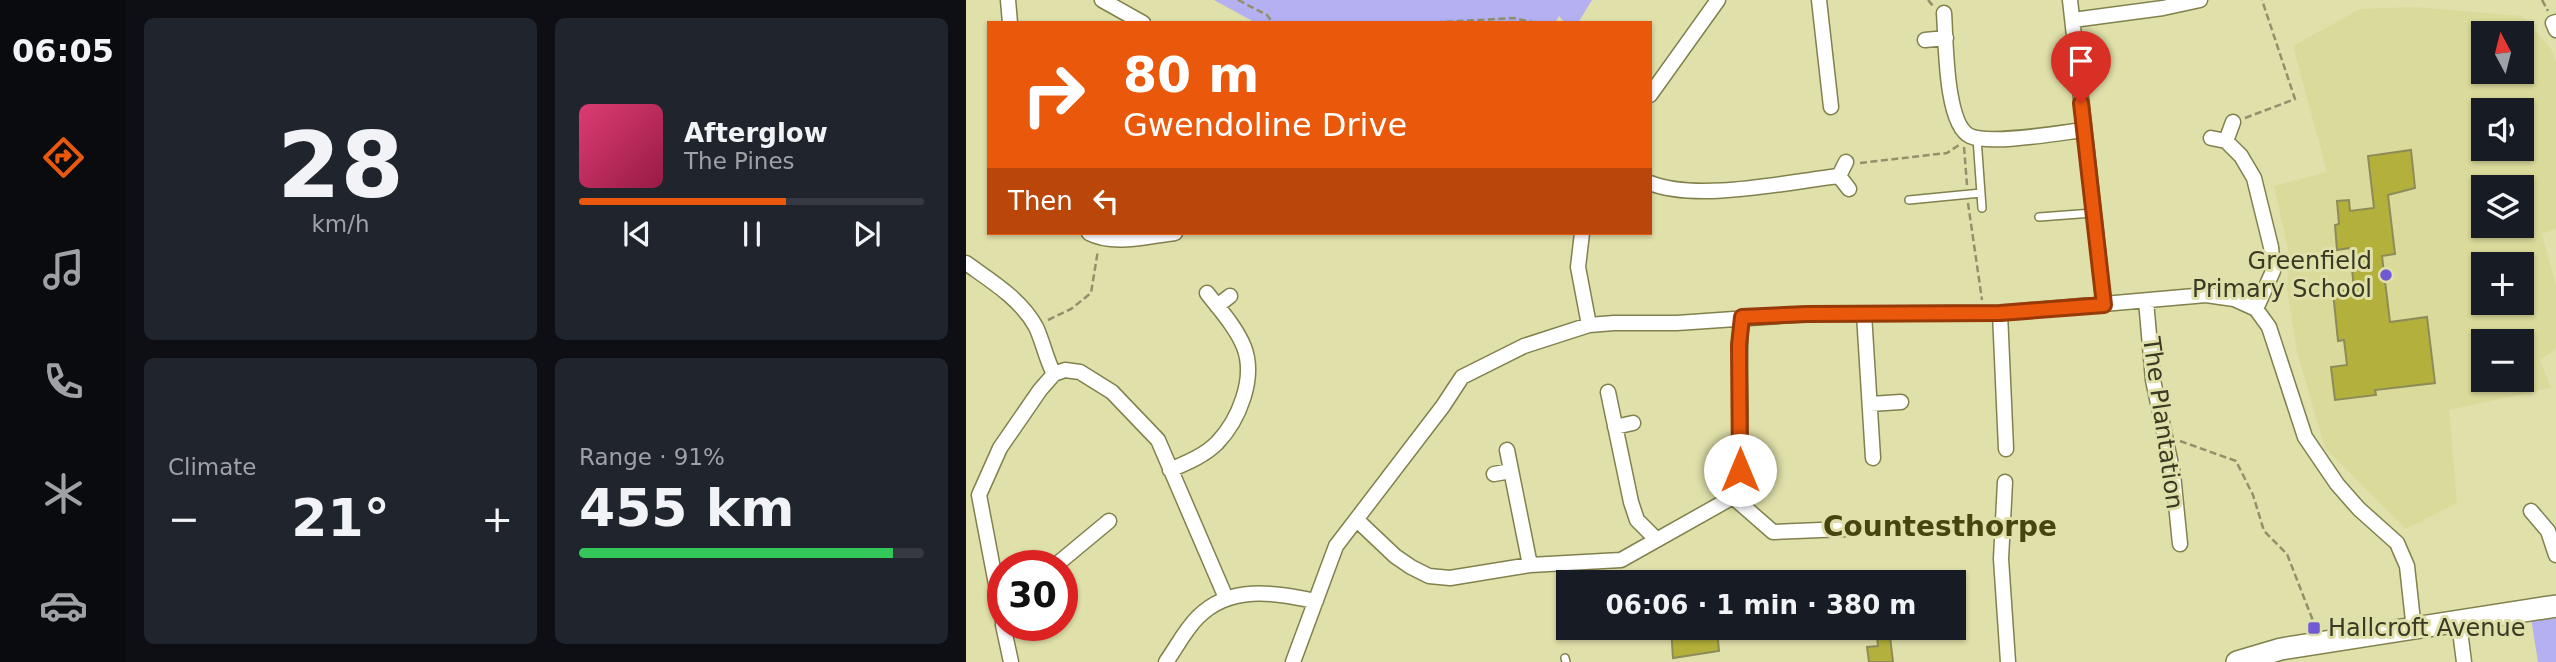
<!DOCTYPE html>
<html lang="en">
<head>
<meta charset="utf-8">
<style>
	body { margin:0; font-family:"DejaVu Sans",sans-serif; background:#20242c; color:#f1f3f6; height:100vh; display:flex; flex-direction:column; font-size:26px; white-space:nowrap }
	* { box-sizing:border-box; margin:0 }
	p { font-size:23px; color:#9ea1a6 }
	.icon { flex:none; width:38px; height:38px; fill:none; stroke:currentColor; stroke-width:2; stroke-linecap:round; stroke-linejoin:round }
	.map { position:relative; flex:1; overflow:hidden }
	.sheet { display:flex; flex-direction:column; gap:18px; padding:18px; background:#0d0f14; width:840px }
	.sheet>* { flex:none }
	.hud { position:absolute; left:21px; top:21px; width:665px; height:214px; border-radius:0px; box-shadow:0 2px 5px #0004; background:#ea580c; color:#fff; overflow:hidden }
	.needle { width:46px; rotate:353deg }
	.fabs { position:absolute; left:1505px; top:21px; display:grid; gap:14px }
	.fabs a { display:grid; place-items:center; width:63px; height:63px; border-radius:0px; background:#171b24; box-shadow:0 2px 5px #0004; font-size:35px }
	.speed { position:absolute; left:21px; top:550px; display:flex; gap:14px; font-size:35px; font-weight:700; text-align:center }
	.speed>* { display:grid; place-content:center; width:91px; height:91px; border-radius:50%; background:#171b24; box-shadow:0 2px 5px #0004; line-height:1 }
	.speed .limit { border:10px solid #d22; background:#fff; color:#111 }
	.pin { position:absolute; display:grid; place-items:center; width:60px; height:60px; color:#fff; margin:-72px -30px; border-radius:50% 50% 50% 0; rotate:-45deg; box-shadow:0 0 7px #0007 }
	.pin .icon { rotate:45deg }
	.me { position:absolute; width:77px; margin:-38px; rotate:0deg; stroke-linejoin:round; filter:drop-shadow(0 0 5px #0008) }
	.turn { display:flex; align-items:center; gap:24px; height:147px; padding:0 21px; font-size:32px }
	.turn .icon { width:91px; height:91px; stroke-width:2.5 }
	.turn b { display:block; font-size:49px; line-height:60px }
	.then { display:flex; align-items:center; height:66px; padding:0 21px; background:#0003; gap:14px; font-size:26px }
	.big { font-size:52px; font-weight:700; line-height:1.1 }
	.sheet .tile { flex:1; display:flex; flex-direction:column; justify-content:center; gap:10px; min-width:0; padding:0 24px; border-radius:10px; background:#20242c }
	.sheet .dial { align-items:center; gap:0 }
	.dial b { font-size:91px; line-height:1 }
	.song { display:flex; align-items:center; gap:21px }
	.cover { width:84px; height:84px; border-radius:10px; background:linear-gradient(135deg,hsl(340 70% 55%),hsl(340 70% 35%)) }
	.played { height:7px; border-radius:4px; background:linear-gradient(90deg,#ea580c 60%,#363941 60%) }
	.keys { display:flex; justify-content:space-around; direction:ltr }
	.heat { display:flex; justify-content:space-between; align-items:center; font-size:38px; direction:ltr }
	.charge { height:10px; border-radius:5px; background:linear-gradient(90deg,#34c759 91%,#363941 0) }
	.sheet .tiles { flex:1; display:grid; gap:18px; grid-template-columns:repeat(2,1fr) }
	.trip { position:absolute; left:590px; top:570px; width:410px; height:70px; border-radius:0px; background:#171b24; box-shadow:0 2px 5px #0004; font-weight:700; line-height:70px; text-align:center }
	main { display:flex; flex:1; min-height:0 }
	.tab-bar { display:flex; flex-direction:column; width:126px; justify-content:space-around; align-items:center; background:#090b0e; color:#9ea1a6 }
	.tab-bar .icon { width:49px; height:49px }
	.tab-bar .selected { color:#ea580c }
	.tab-bar b { font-size:32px; color:#f1f3f6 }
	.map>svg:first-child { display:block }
</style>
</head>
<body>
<main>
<nav class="tab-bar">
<b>06:05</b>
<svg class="icon selected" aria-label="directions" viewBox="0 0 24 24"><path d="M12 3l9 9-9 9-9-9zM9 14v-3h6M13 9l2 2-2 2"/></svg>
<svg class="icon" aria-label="music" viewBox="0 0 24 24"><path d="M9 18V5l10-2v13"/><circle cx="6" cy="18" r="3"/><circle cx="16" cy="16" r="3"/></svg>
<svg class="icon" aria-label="phone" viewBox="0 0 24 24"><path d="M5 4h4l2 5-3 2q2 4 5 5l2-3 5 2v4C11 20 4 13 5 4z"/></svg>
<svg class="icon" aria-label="climate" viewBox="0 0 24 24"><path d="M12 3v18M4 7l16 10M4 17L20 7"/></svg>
<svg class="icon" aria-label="car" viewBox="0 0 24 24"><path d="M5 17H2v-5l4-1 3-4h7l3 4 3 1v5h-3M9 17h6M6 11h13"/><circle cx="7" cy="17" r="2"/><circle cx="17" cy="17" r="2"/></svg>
</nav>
<section class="sheet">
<div class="tiles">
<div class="tile dial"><b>28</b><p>km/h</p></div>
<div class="tile">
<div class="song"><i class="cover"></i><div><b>Afterglow</b><p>The Pines</p></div></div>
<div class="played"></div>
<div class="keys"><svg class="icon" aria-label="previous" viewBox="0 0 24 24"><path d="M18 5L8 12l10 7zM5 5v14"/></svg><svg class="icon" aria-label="pause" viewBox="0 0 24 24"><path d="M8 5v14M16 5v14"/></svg><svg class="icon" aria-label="next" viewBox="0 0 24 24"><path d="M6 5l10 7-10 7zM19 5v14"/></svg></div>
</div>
<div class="tile"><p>Climate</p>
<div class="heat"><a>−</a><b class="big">21°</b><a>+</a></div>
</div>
<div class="tile"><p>Range · 91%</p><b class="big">455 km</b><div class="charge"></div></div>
</div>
</section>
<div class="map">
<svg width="1590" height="662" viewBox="0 0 1590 662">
	<rect width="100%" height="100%" fill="#e0e0aa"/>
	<path fill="#dada9b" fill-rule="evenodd" d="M1448,7L1556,16L1585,49L1590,63V229L1576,234L1590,286V349L1574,360L1585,388L1483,410L1491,503L1440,529L1359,448L1331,352L1321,288L1324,258L1308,186L1361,172L1327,46L1394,9ZM1517,33H1556V72H1517ZM1517,110H1556V149H1517ZM1517,187H1556V226H1517ZM1517,264H1556V303H1517ZM1517,341H1556V380H1517Z"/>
	<path fill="#b5b0f2" d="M248,0H626L612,23H599L593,16L589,23H290Z
		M1590,614V662H1572L1565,618Z"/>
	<path fill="#b3b03b" stroke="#8d8c59" stroke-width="2" d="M1445,150L1449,188L1422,195L1429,254L1416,256L1424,322L1461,317L1469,383L1409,390L1410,395L1369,400L1365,367L1381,365L1378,340L1372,341L1367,292L1388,289L1384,248L1371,250L1369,225L1373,224L1371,201L1383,200L1384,211L1408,208L1402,156Z
		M705,628H751L753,651L707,658Z
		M910,628H923L927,662H903L901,647L912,646Z"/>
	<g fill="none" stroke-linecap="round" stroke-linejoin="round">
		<defs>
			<path id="lane" d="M1011,138L1016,208
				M943,200L1015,193
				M1073,217L1127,213
				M599,658L600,662"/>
			<path id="street" d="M42,0L44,23
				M136,0L177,23
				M853,0L865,107
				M1104,0L1138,305
				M978,13C980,39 979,125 1004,136C1024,145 1093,133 1117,130
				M1107,20L1197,8L1234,0
				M1590,22L1587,23L1590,30
				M959,40L980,38
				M684,95L752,0
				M1245,138L1260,141L1267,122
				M1260,141L1275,156L1288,178L1305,247L1307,271L1290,309
				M880,162L873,176L883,189
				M684,183C732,202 821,182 873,176
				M123,233C148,246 182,236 209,233
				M616,233L612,267L623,325
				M0,263C25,281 55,299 70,327C77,342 80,359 88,374L99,370L114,372L146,392L192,440L260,598
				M1180,301L1187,380L1207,474L1214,544
				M251,306L264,296
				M1034,313L1040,449
				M898,314L907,458
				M642,392L665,502L671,520L690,539
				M904,404L935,402
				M649,427L667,423
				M541,450L564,565
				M204,470C220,463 238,456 251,443C273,420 290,378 278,347C270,327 254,310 241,293
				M528,474L545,471
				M1039,482L1035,559L1042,662
				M767,497L807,532L879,529
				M1565,511L1582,531L1590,555
				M391,520L429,556L445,567L463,576L484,578L564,565L655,560L767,497C782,439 769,377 776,317
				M90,565L143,521
				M37,621L13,495L34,448L74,390L88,374
				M1493,623L1498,662
				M37,625L45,662
				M200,662C210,648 219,630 232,617C265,584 308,593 350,601
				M327,662L370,546L477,406L496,377L558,346L623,325L648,323H711L841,314L1034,313L1240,295L1268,299L1290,309L1303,327L1339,437L1371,484L1393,509L1431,543L1441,566L1448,630"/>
			<path id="secondary" d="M1271,662L1315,649L1590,606"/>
		</defs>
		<use href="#lane" stroke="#81814e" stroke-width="10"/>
		<use href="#street" stroke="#81814e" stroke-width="17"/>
		<use href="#secondary" stroke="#81814e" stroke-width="24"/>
		<path stroke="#92916b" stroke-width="2.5" stroke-dasharray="7 3.5" stroke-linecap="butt" d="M272,0L301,15L307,23
			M962,0L968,7
			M1576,0L1582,11
			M459,23L547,18L571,23
			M1279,118L1329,99L1296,0
			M998,147L1001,185
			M894,163L981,153L993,145
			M1002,203L1016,300
			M82,320L105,309L125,293L132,250
			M1214,441L1270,461L1287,495L1298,531L1321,554L1349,626"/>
		<use href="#lane" stroke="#fff" stroke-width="7"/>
		<use href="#street" stroke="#fff" stroke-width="14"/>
		<use href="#secondary" stroke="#fff" stroke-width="21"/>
	</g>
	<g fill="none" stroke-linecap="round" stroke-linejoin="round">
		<defs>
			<path id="route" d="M774,470L773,345L776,317L841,314L1034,313L1138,305L1115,103"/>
		</defs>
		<use href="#route" stroke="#983908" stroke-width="18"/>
		<use href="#route" stroke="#ea580c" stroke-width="12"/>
	</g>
	<g fill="#715bd5" stroke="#e0e0aa" stroke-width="2.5">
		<circle cx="1420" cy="275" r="7"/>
		<rect x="1341" y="621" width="14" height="14" rx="3.5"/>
	</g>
	<g text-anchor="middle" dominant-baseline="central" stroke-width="6" stroke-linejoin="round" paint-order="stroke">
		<g font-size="24" fill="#3a3924" stroke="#e0e0aa" text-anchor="end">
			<text x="1406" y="261">Greenfield<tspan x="1406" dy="28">Primary School</tspan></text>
			<text x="1362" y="628" text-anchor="start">Hallcroft Avenue</text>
		</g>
		<g font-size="24" fill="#3a3924" stroke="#e0e0aa">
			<text transform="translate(1197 423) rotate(82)">The Plantation</text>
		</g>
		<g font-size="28" font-weight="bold" fill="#46440f" stroke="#e0e0aa">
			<text x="974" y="526">Countesthorpe</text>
		</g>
	</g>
</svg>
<div class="fabs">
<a><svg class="needle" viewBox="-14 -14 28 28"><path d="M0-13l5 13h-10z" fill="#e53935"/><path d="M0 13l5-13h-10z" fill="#9ea1a6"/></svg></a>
<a><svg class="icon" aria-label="sound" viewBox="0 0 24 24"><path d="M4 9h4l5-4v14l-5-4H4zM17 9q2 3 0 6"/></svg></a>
<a><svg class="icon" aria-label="layers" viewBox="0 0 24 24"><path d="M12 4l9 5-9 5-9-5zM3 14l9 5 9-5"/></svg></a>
<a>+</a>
<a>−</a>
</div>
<div class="speed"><div class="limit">30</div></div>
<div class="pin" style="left:1115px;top:103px;background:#d93025"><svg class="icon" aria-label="arrive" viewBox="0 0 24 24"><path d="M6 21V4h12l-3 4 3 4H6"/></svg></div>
<svg class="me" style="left:774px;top:470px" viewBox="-20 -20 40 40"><circle r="19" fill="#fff"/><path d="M0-13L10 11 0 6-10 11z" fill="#ea580c"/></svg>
<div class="trip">06:06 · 1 min · 380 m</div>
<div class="hud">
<div class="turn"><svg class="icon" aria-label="right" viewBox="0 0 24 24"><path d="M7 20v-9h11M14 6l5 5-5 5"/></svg><div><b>80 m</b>Gwendoline Drive</div></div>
<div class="then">Then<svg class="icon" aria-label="left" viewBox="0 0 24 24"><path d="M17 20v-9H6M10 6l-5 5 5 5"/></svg></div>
</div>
</div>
</main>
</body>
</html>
